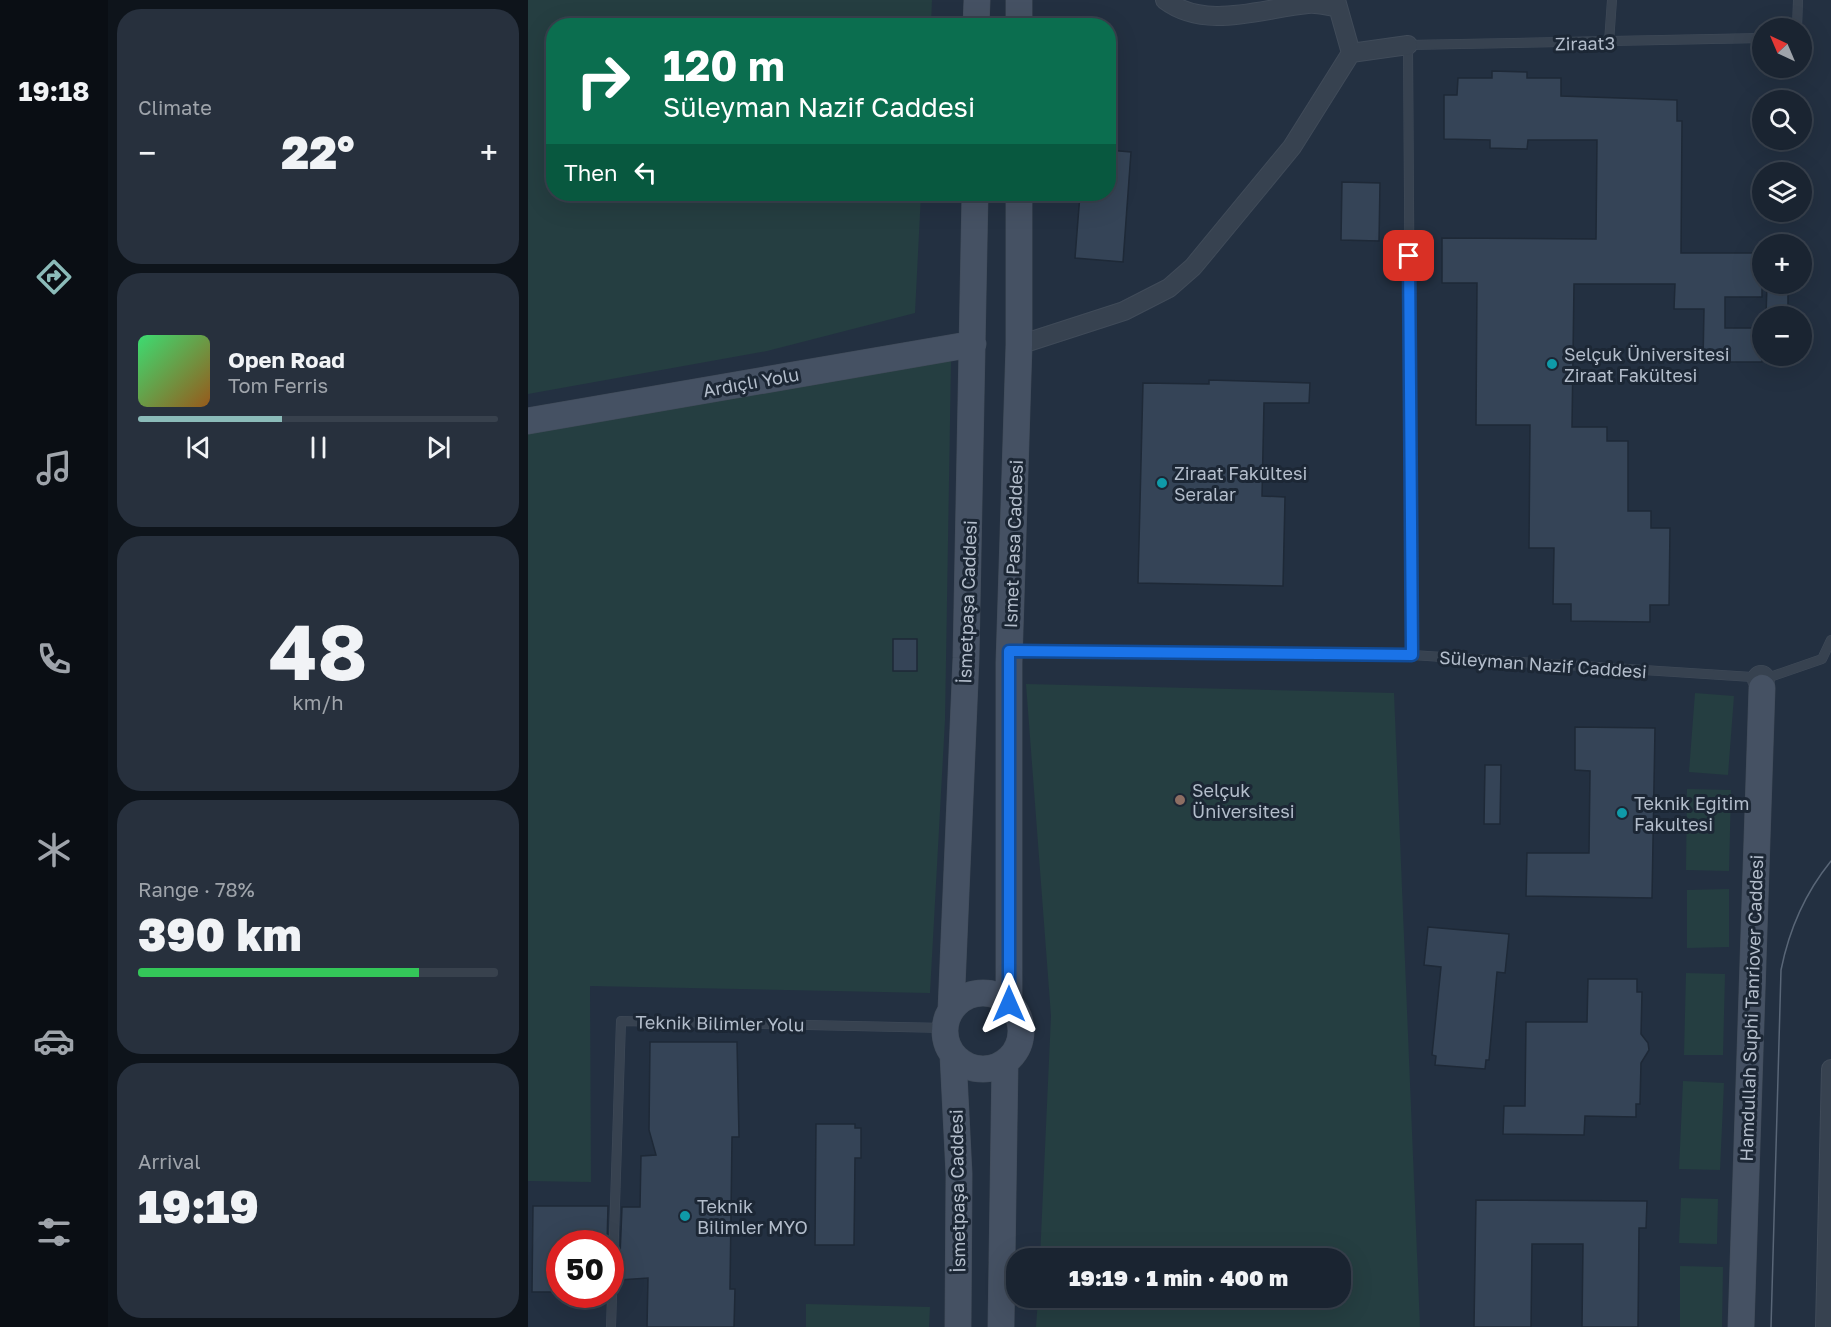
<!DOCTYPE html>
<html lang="en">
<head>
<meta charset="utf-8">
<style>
	body { margin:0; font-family:"Golos Text",sans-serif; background:#27303d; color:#f1f3f6; height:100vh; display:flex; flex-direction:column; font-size:22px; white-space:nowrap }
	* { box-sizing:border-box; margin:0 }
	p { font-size:20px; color:#9fa4ab }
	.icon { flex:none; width:33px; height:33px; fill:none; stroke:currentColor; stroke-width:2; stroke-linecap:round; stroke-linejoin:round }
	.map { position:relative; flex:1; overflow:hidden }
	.sheet { display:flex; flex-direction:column; gap:9px; padding:9px; background:#0e141b; width:420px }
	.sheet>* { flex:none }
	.top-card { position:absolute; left:18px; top:18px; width:570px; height:183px; border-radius:24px; box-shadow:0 6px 24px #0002,0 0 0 2px #38414d; background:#0b6e4f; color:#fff; overflow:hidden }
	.needle { width:39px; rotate:316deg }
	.fabs { position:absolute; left:1224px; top:18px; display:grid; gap:12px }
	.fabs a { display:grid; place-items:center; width:60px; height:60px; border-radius:50%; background:#1a2431; box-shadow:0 6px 24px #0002,0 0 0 2px #38414d; font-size:30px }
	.speed { position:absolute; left:18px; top:1230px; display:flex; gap:12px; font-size:30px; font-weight:700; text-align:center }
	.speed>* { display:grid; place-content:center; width:78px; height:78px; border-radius:50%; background:#1a2431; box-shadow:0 6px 24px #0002,0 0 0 2px #38414d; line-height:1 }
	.speed .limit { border:9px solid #d22; background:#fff; color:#111 }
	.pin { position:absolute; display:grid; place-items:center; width:51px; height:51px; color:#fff; margin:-26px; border-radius:12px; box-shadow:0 3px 9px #0006 }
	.me { position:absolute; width:66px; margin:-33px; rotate:0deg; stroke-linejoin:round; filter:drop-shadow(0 0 4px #0008) }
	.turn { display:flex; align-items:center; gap:21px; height:126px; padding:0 18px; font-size:27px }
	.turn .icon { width:78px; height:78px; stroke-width:2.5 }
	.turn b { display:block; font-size:42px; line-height:51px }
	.then { display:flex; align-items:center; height:57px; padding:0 18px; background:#0003; gap:12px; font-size:22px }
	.big { font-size:45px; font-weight:800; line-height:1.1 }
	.sheet .widget { flex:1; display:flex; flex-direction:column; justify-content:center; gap:9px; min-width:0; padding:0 21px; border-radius:24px; background:#27303d }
	.sheet .dial { align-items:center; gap:0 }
	.dial b { font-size:78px; line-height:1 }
	.song { display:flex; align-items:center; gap:18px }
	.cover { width:72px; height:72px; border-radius:9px; background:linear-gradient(135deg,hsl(140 70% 55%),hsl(30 70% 35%)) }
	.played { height:6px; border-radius:3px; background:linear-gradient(90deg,#8bbbb9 40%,#38414d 40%) }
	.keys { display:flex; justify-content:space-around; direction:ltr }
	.heat { display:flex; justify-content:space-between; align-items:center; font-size:33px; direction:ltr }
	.charge { height:9px; border-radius:4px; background:linear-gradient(90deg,#34c759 78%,#38414d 0) }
	.trip { position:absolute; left:478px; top:1248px; width:345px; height:60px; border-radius:24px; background:#1a2431; box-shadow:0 6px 24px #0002,0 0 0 2px #38414d; font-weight:800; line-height:60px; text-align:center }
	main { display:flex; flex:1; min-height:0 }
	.dock { display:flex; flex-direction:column; width:108px; justify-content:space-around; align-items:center; background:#0a0e14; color:#9fa4ab }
	.dock .icon { width:42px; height:42px }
	.dock .current { color:#8bbbb9 }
	.dock b { font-size:27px; color:#f1f3f6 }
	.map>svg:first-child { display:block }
</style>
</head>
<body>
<main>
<nav class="dock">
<b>19:18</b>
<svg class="icon current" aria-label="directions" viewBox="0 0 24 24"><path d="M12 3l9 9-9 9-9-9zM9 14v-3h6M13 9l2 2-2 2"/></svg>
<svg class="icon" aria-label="music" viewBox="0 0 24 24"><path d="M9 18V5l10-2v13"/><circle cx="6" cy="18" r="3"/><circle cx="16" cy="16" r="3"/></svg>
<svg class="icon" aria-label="phone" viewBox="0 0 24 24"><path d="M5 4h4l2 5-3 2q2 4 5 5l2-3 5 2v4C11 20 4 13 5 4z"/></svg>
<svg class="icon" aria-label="climate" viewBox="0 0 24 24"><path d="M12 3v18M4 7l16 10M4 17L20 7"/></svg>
<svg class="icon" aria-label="car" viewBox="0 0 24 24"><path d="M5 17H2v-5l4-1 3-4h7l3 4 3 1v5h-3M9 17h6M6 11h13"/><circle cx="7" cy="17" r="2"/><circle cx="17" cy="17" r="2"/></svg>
<svg class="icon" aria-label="filters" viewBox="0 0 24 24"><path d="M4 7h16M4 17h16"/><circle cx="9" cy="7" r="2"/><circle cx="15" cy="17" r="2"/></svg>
</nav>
<section class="sheet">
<div class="widget"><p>Climate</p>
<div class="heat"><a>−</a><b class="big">22°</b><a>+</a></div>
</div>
<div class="widget">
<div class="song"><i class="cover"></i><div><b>Open Road</b><p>Tom Ferris</p></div></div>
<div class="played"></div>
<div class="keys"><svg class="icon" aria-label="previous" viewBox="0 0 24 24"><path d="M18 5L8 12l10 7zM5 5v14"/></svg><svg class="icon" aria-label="pause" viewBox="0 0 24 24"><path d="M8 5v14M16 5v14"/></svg><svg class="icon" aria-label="next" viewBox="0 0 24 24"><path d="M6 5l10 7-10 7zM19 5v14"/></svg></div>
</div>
<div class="widget dial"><b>48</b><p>km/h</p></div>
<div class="widget"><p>Range · 78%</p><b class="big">390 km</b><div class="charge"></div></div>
<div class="widget"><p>Arrival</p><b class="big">19:19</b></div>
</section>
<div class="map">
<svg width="1303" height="1327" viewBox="0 0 1303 1327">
	<rect width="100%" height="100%" fill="#233041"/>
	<path fill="#253e41" d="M0,0H404L403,25L26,26V194H393L387,313L239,351L0,394Z
		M423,361L417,720L402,993L62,986L63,1182L0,1181V430Z
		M498,684L866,693L892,1327H508L510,1298H813V1258H512L523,1016Z
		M1167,693L1206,696L1200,775L1161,772Z
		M1159,789L1203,790L1201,871L1158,870Z
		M1201,889V947L1159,948V890Z
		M1158,973L1197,974L1195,1055H1156Z
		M1155,1081L1196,1083L1192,1170L1151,1169Z
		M1153,1198L1190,1199L1189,1244L1151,1243Z
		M1152,1266L1195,1267L1194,1327H1152Z
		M278,1304L402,1307L401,1327H278Z"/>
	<path fill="#354457" stroke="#1e2937" stroke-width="1.5" d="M964,71L999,72V78H1033V96L1149,100V121H1154L1153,253H1234V297H1197V328H1234V362H1175L1176,309H1146L1147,284H1046L1044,427H1079V441H1100V511H1123V528H1142L1141,605H1122V622L1043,621V604H1025L1026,548H1001L1002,425H948L949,283H914V238L1068,239L1069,140H1000L999,149L962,148V140L916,139V95H929L930,78H964Z
		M580,150L603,152L595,262L547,258L552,194H580Z
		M814,182L852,183L851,241L813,240Z
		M1239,284H1260V316H1238Z
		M681,380L782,383L781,403H736L734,496L757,497L755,586L610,583L615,383L681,384Z
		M365,639H389V671H365Z
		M1047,727L1127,728L1124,898L998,896L999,853H1061L1062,771L1047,770Z
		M957,765H973L972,824H956Z
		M900,927L981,934L977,973L969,972L961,1060H958L957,1069L907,1065L908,1056L904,1055L913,967L896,965Z
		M1060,979H1109V992H1114L1113,1034L1120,1043L1121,1050L1113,1063L1112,1104H1108V1117L1057,1116L1056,1135L975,1134L976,1106H997L998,1022H1059Z
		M122,1042H209L211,1137H204L202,1289H207L206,1327H119L120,1278L91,1280L94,1207H112L113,1156L128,1155L121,1130Z
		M288,1124H327V1128H333V1158H327L326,1245H287Z
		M948,1200L1119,1201L1118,1228H1111L1110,1327H1054L1055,1244H1004L1003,1327H946Z
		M5,1206H80L79,1244H32V1292H4Z"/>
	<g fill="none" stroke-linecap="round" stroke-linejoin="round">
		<defs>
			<path id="lane" d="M1269,28L1270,0
				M1081,42L1084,0
				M484,651L884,655L1224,677
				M884,655L880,45L1234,38
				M1224 679a9 9 0 1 1 18 0a9 9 0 1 1-18 0Z
				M1242,677L1294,659L1303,640
				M83,1327L93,1021L417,1028"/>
			<path id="street" d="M637,0C678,31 735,8 780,4C789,3 799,6 808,7
				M808,0L823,53
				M491,345L596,311L641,288L665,267L764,147L823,53L880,45
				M1297,1327L1303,1069"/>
			<path id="secondary" d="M491,0V26
				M448,26L449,0
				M0,421L445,344
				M417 1031a38 38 0 1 1 76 0a38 38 0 1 1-76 0Z
				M481,1004V663L491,345V194
				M423,1010L438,658L447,194
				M425,1055L431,1174L430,1327
				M473,1327L477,1062
				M1213,1327L1234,688"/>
		</defs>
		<use href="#lane" stroke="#404b59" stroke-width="10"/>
		<use href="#street" stroke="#404b59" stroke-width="20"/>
		<use href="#secondary" stroke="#404b59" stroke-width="27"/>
		<use href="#lane" stroke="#374250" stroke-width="9"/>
		<use href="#street" stroke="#374250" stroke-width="18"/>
		<use href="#secondary" stroke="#455163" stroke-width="26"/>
		<path stroke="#596677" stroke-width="1.5" d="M1243,1327L1253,970C1261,930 1277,893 1303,861"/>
	</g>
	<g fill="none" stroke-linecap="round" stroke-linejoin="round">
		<defs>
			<path id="route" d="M481,1004V651L884,655L881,256"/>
		</defs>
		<use href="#route" stroke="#114b97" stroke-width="15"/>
		<use href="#route" stroke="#1a73e8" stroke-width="10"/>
	</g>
	<g fill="#0f9aa8" stroke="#1c2735" stroke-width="2">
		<circle cx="1024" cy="364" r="6"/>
		<circle cx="634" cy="483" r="6"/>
		<circle cx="1094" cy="813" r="6"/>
		<circle cx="157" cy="1216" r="6"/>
	</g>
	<circle fill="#8d6e63" stroke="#1c2735" stroke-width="2" cx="652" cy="800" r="6"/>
	<g text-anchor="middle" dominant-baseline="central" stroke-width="6" stroke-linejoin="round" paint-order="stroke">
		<g font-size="18" fill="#b3bdcb" stroke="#1c2735">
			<text transform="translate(1057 43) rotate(-1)">Ziraat3</text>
			<text transform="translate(223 382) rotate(-10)">Ardıçlı Yolu</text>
			<text transform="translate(485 544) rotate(-88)">Ismet Pasa Caddesi</text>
			<text transform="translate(439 602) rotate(-88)">İsmetpaşa Caddesi</text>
			<text transform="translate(1015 664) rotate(4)">Süleyman Nazif Caddesi</text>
			<text transform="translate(1223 1008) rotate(-88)">Hamdullah Suphi Tanriover Caddesi</text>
			<text transform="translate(192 1023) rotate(1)">Teknik Bilimler Yolu</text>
			<text transform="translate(429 1191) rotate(-91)">İsmetpaşa Caddesi</text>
		</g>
		<g font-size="18" fill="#b3bdcb" stroke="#1c2735" text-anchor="start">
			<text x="1036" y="354">Selçuk Üniversitesi<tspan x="1036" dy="21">Ziraat Fakültesi</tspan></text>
			<text x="646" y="473">Ziraat Fakültesi<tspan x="646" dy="21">Seralar</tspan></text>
			<text x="664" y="790">Selçuk<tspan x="664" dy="21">Üniversitesi</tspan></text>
			<text x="1106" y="803">Teknik Egitim<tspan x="1106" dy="21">Fakultesi</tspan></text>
			<text x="169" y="1206">Teknik<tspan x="169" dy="21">Bilimler MYO</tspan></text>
		</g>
	</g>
</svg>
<div class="fabs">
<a><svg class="needle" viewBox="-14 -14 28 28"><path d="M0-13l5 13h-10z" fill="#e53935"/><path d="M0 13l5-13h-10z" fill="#9fa4ab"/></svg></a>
<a><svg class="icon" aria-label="search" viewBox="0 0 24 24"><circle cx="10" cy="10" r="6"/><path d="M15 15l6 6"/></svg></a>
<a><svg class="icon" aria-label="layers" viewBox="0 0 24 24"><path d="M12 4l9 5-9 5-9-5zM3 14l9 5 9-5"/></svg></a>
<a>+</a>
<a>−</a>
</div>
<div class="speed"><div class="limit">50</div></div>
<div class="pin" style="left:881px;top:256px;background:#d93025"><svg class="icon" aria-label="arrive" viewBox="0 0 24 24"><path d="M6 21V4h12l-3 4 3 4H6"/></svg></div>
<svg class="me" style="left:481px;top:1004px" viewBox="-20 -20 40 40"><path d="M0-17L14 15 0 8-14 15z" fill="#1a73e8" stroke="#fff" stroke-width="4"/></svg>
<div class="trip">19:19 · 1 min · 400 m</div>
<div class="top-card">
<div class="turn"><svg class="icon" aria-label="right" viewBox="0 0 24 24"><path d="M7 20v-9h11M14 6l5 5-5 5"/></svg><div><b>120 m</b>Süleyman Nazif Caddesi</div></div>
<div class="then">Then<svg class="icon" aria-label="left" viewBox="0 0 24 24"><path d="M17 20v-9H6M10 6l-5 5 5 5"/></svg></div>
</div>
</div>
</main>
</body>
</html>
